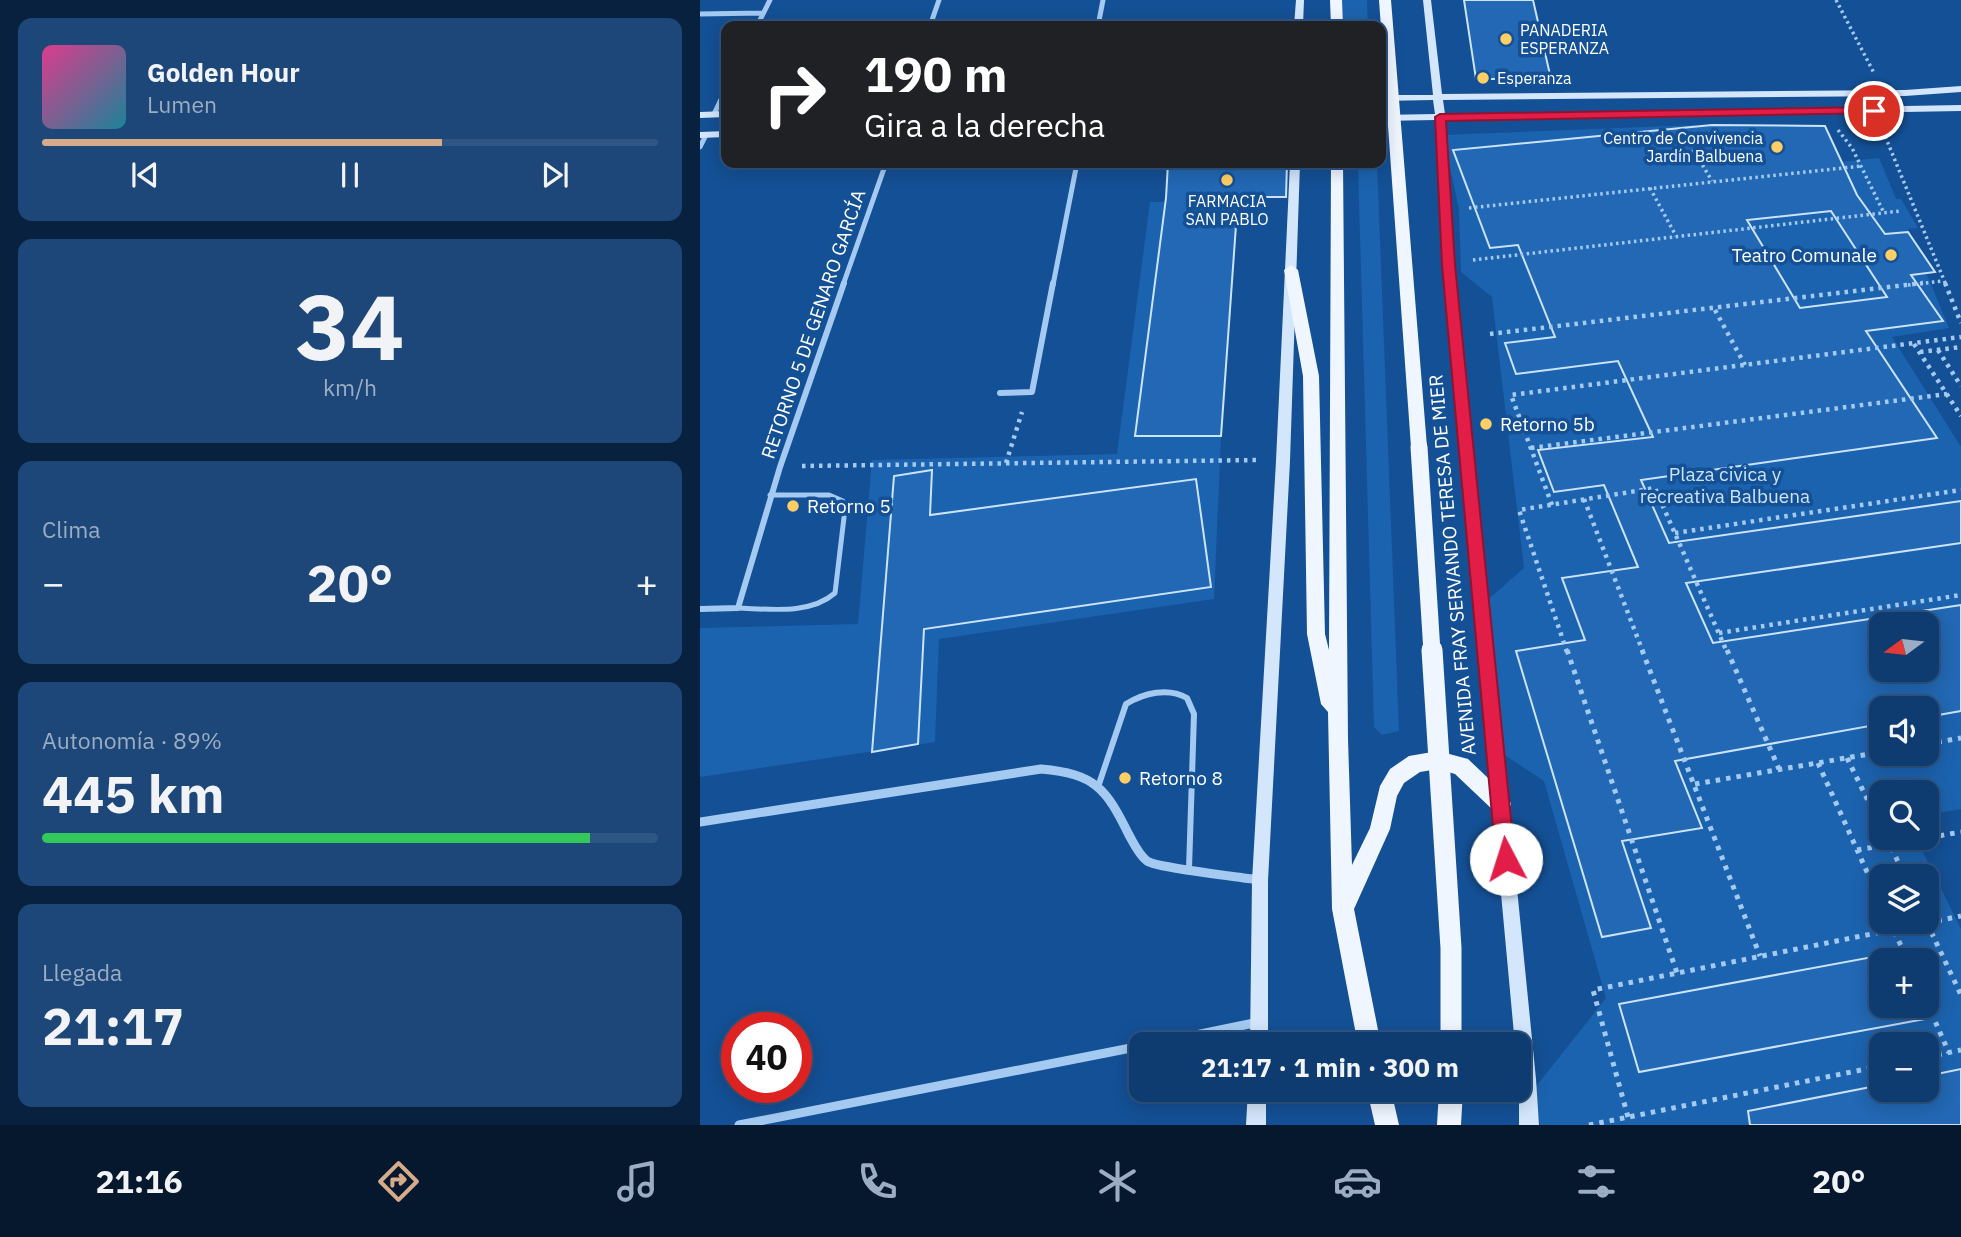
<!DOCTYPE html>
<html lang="es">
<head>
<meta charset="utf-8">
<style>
	body { margin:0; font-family:"IBM Plex Sans",sans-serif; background:#1d4778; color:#f1f3f6; height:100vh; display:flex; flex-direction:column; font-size:26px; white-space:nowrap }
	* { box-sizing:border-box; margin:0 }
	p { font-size:23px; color:#9badc3 }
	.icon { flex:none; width:38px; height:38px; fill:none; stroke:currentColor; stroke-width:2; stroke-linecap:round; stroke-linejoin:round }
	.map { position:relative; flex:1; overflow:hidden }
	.side { display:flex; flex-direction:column; gap:18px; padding:18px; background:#08213e; width:700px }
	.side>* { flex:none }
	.hud { position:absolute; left:21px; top:21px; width:665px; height:147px; border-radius:14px; box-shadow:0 4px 18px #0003,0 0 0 2px #2f5683; background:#202124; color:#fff; overflow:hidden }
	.needle { width:46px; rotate:255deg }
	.buttons { position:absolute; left:1169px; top:612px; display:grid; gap:14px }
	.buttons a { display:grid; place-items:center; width:70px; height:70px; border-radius:14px; background:#0f3c70; box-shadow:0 4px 18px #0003,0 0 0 2px #2f5683; font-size:35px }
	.speed { position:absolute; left:21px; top:1012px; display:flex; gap:14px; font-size:35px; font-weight:700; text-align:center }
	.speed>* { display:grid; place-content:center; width:91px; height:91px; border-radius:50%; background:#0f3c70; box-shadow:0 4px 18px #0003,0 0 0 2px #2f5683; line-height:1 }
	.speed .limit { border:10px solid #d22; background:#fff; color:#111 }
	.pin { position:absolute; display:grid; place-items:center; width:60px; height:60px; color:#fff; margin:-30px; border:4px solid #fff; border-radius:50%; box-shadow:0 2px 7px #0007 }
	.me { position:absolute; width:77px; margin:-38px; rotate:355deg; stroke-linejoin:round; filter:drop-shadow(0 0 5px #0008) }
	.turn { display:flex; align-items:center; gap:24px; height:147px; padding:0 28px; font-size:32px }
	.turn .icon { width:91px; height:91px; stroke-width:2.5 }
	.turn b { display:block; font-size:49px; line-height:60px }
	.big { font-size:52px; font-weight:700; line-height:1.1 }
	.side .widget { flex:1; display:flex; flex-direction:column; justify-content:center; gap:10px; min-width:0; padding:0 24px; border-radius:14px; background:#1d4778 }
	.side .dial { align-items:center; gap:0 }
	.dial b { font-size:91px; line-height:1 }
	.song { display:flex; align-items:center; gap:21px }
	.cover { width:84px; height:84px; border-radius:10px; background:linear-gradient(135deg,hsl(330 70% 55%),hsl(190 70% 35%)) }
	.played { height:7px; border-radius:4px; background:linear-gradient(90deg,#d6ab8b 65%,#2f5683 65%) }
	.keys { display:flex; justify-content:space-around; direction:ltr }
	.heat { display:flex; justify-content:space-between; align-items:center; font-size:38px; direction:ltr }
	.charge { height:10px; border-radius:5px; background:linear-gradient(90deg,#34c759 89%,#2f5683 0) }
	.trip { position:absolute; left:429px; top:1032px; width:402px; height:70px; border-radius:14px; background:#0f3c70; box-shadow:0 4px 18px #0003,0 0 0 2px #2f5683; font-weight:700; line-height:70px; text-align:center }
	.dock { display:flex; height:112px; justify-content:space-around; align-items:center; background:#06182d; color:#9badc3 }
	.dock .icon { width:49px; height:49px }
	.dock .on { color:#d6ab8b }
	.dock b { font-size:32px; color:#f1f3f6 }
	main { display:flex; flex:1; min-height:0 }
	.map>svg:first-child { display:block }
</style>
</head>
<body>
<main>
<section class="side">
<div class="widget">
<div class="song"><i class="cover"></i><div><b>Golden Hour</b><p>Lumen</p></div></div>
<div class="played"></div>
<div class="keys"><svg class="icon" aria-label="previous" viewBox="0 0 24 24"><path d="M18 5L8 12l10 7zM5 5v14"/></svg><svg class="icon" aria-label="pause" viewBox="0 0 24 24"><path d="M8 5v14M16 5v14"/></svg><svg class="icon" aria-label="next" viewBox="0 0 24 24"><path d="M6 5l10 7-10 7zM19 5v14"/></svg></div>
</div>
<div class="widget dial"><b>34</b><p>km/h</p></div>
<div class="widget"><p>Clima</p>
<div class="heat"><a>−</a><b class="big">20°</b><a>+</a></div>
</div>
<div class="widget"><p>Autonomía · 89%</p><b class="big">445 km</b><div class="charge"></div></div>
<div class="widget"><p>Llegada</p><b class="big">21:17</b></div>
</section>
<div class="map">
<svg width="1261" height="1125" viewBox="0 0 1261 1125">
	<rect width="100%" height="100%" fill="#145095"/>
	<path fill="#1c63af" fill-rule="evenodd" d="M641,0H667L668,26H641Z
		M995,125L1026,174L1179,158L1196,199H1201L1218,228L1208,229L1249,328L1192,337L1261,447V809L1227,815V793H1181V838H1216L1261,929V1125H840L834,1089L906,998L844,781L800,752L784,603L824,568L792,297L761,272L759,209L743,135ZM1181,625H1227V670H1181ZM1181,709H1227V754H1181ZM1181,877H1227V922H1181ZM1181,961H1227V1006H1181ZM1181,1045H1227V1090H1181Z
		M658,163H677L699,731L682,735L674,727Z
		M539,201L521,436L514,599L239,639L235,742L0,777V628L158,624L172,460L417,454L450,202Z"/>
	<path fill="#2268b4" stroke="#cbe3fd" stroke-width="2" fill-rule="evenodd" d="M764,0H833L851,79H776Z
		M1012,125L1125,126L1157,195L1185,234L1208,232L1235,272L1211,275L1243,321L1166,331L1237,438L941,480L969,543L1261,501V543L986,583L1013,643L1261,605V711L1227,717V709H1181V724L975,761L1002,828L922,841L951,928L902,937L816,651L885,640L862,578L938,567L904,485L854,492L838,450L953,437L918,361L816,374L805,343L855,337L818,245L790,248L753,150ZM1131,211L1187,297L1100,308L1047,220ZM1181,625H1227V670H1181Z
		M468,163H587L586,197H538L521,436H435L466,198Z
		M232,470L230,515L496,479L511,587L224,629L218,744L172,752L194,476Z
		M1194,953L1198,961H1181V1006H1219L1225,1019L939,1072L919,1004Z
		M1261,1069V1125H1050L1048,1111L1181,1085V1090H1227V1076Z"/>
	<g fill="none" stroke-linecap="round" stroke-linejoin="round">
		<path stroke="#a4caf2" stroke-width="3.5" stroke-dasharray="2.5 3.5" stroke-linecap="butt" d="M1136,0L1174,73
			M1138,130L1152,148L1184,213
			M1183,131L1246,285
			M984,134L1012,181
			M950,188L976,236
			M769,208L1162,166
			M773,260L1200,211
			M1208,285L1243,281"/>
		<path stroke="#a4caf2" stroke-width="4.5" stroke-dasharray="3.5 5" stroke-linecap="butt" d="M1245,283L1261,323
			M1015,310L1045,365
			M790,334L1223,283
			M1214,344L1261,416
			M1238,350L1261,386
			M1220,352L1261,347
			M831,448L1247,394
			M306,463L322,412
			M102,466L558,460
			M884,499L943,652
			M852,505L811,395L1261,337
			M975,533L1261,490
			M1019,633L1261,595
			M867,652L819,510L955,488L1027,652"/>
		<path stroke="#a4caf2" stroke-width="5" stroke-dasharray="4.5 6" stroke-linecap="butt" d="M867,650L977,973
			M942,650L1060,956
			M1027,650L1079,769
			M1227,744L1261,738
			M1147,758L1181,827
			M1118,763L1181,903
			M995,784L1181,752
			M1187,838L1205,877
			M1157,850L1261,832
			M1190,922L1208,961
			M1227,923L1261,995
			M1227,1003L1249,1053
			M1227,1057L1261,1050
			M928,1117L893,990L1261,916
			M889,1125L1181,1066"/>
		<path stroke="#a4caf2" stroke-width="5" d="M38,608C69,609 110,615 135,593L145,509L143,501L129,495H70"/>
		<path stroke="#a4caf2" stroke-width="6" d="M399,784L426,704C444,693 468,687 487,698L494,714L489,869"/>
		<path stroke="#a4caf2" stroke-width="5" d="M0,14L63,13
			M57,26L70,0
			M230,26L239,0
			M398,26L403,0
			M14,114L26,89
			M0,147L6,135
			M143,285L186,163
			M353,285L377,163"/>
		<path stroke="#a4caf2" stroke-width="6" d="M300,393L332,392L353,283
			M0,609L38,608L80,467L144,283"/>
		<path stroke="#a4caf2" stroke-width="9" d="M0,822L341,769C395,774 406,788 429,835C434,844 439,855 447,861C457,868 541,877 559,880
			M447,1045L559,1022
			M39,1125L441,1046"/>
		<path fill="#d3e6fc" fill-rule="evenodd" d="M596,0H604L603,26H594Z
			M723,0H731L742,94L1205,90L1261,86V92L1205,96L743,100L745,114L1261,105V111L745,120L755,266L836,1079L839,1125H819V1045H815L743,266L735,120L681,121V115L735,114L733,100L681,101V95H733Z
			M26,111V117L0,118V112Z
			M26,131V137L0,138V132Z
			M590,163H600L590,461L568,881V1045H550L552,881L576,461Z
			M548,1090H566V1125H546Z"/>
		<path fill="#eff6ff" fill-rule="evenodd" d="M630,0H642L643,26H631Z
			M679,0H691L727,447L719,453L711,447Z
			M631,163H643L648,739L652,865L670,828L680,786L690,769L709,756L738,751L768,759L808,797L811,804L808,811L801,814L794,811L755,774L738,769L720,772L704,783L697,796L690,829L654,909L681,1045H658L632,909L628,712L621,704L607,634L603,376L584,270L591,265L598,270L619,376L625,634L629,650Z
			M667,1090H691L699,1125H675Z
			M739,1090H763L761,1125H737Z"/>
		<path stroke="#eff6ff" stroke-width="17" d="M719,447L732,652"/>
		<path stroke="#eff6ff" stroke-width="21" d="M732,650L751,948V1045"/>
	</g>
	<path fill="#e11d48" stroke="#92132f" stroke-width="2" d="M1174,107L1180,111L1178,113L746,121L755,265L815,859L813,866L806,868L799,866L796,859L742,265L735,117L740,114Z"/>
	<g fill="#ffce65" stroke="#145095" stroke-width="2.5">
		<circle cx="806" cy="39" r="7"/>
		<circle cx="783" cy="78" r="7"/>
		<circle cx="1077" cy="147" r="7"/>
		<circle cx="527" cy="180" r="7"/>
		<circle cx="1191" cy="255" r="7"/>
		<circle cx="786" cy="424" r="7"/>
		<circle cx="93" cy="506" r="7"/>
		<circle cx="425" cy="778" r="7"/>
	</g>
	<g text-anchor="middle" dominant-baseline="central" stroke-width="7" stroke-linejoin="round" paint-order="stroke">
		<g font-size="16" fill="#fff" stroke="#145095" text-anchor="start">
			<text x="820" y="30">PANADERIA<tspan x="820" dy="18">ESPERANZA</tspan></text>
			<text x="797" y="78">Esperanza</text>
			<text x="1063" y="138" text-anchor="end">Centro de Convivencia<tspan x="1063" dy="18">Jardín Balbuena</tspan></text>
			<text x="527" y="201" text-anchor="middle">FARMACIA<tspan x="527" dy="18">SAN PABLO</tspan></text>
		</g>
		<g font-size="19" fill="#fff" stroke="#145095" text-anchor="start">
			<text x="1177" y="255" text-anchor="end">Teatro Comunale</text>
			<text x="800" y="424">Retorno 5b</text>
			<text x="107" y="506">Retorno 5</text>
			<text x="439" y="778">Retorno 8</text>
		</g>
		<g font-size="19" fill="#fff" stroke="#145095">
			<text transform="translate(113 324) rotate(-71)">RETORNO 5 DE GENARO GARCÍA</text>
			<text transform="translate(752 565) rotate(-95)">AVENIDA FRAY SERVANDO TERESA DE MIER</text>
		</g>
		<g font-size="19" fill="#cbe3fd" stroke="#145095">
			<text x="1025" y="474">Plaza civica y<tspan x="1025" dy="22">recreativa Balbuena</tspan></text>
		</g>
	</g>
</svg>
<div class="buttons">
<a><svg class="needle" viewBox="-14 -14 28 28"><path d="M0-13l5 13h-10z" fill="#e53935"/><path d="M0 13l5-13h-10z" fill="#9badc3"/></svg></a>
<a><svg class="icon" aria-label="sound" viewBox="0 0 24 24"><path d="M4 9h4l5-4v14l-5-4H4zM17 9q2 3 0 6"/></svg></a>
<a><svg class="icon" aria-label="search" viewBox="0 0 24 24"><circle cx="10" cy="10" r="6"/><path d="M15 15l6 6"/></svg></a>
<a><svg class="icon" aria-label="layers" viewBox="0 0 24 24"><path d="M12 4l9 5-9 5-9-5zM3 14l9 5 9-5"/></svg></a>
<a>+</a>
<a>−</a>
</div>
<div class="speed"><div class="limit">40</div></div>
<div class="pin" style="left:1174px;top:111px;background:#d93025"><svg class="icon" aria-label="arrive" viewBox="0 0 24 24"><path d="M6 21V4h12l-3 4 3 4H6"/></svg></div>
<svg class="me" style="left:806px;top:859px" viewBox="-20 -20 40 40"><circle r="19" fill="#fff"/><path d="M0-13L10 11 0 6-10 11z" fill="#e11d48"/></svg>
<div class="trip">21:17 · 1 min · 300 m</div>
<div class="hud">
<div class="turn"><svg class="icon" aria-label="right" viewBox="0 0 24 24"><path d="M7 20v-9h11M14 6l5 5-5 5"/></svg><div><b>190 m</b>Gira a la derecha</div></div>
</div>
</div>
</main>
<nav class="dock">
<b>21:16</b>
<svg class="icon on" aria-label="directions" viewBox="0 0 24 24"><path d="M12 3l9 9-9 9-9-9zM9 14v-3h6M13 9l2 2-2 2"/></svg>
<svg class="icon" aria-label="music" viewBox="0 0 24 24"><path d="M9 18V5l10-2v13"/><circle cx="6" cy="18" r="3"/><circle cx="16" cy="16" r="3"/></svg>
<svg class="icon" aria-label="phone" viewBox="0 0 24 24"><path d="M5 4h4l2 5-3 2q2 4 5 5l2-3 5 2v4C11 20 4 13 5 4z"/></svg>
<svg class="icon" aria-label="climate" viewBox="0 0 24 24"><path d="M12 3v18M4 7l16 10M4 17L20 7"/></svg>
<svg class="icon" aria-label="car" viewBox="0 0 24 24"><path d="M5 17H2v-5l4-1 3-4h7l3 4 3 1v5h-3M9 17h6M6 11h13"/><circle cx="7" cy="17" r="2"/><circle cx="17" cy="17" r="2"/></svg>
<svg class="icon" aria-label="filters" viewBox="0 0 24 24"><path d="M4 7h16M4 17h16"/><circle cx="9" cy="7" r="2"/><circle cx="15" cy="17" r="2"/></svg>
<b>20°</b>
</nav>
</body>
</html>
